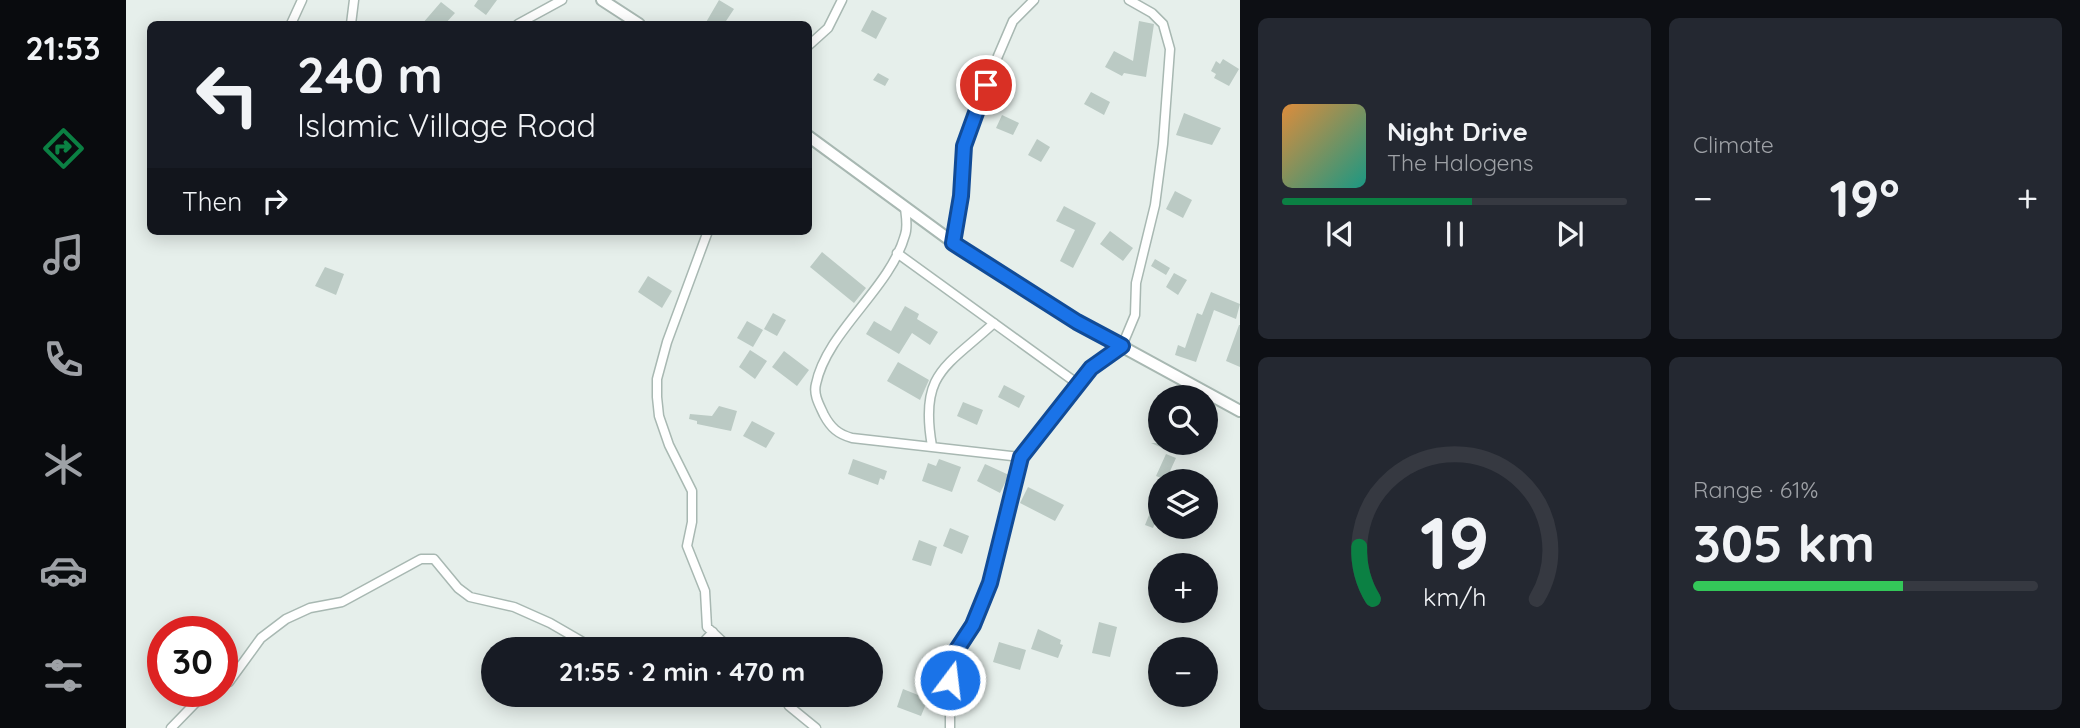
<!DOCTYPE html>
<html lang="en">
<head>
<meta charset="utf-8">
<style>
	body { margin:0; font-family:Quicksand,sans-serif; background:#242831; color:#f1f3f6; height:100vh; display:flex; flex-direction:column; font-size:26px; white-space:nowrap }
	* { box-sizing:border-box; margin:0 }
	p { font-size:23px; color:#9ea1a6 }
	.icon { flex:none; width:38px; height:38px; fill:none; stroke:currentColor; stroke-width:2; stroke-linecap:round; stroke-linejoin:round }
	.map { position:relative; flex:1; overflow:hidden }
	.details { display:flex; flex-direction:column; gap:18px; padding:18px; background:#0d0f14; width:840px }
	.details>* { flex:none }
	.banner { position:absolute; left:21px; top:21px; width:665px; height:214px; border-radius:10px; box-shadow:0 4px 18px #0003; background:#171b24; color:#f1f3f6; overflow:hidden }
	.buttons { position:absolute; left:1022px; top:385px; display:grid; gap:14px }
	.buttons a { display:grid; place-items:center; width:70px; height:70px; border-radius:50%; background:#171b24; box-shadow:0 4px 18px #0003; font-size:35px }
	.speed { position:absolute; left:21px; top:616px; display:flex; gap:14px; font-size:35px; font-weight:700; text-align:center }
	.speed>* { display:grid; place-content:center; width:91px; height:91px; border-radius:50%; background:#171b24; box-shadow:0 4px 18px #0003; line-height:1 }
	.speed .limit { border:10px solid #d22; background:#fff; color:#111 }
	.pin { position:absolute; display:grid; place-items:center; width:60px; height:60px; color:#fff; margin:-30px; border:4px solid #fff; border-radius:50%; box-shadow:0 2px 7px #0007 }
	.me { position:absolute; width:77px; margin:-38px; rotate:15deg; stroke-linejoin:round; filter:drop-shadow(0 0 5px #0008) }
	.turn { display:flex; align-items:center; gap:24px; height:147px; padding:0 35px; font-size:32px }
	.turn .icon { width:91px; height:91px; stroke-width:2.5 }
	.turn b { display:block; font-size:49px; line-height:60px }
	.then { display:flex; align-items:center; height:66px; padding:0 35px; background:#0003; gap:14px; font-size:26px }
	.big { font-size:52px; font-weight:700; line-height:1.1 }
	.details .widget { flex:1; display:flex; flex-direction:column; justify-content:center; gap:10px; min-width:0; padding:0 24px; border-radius:10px; background:#242831 }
	.details .dial { align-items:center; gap:0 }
	.dial svg { height:182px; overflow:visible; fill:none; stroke:#363941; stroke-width:7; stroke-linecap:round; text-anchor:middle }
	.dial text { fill:#f1f3f6; stroke:none }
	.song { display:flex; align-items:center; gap:21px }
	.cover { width:84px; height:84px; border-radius:10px; background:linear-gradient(135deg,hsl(30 70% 55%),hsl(170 70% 35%)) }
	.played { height:7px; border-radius:4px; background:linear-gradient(90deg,#0b8043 55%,#363941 55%) }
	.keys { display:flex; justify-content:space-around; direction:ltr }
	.heat { display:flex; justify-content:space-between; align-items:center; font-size:38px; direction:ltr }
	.charge { height:10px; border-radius:5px; background:linear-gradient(90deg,#34c759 61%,#363941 0) }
	.details .tiles { flex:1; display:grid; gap:18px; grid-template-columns:repeat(2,1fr) }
	.trip { position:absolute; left:355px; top:637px; width:402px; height:70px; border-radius:35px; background:#171b24; box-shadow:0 4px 18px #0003; font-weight:700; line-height:70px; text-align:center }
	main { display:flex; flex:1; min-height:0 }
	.menu { display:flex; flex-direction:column; width:126px; justify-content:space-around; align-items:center; background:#090b0e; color:#9ea1a6 }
	.menu .icon { width:49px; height:49px }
	.menu .on { color:#0b8043 }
	.menu b { font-size:32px; color:#f1f3f6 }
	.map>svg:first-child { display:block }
</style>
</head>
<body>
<main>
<nav class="menu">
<b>21:53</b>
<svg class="icon on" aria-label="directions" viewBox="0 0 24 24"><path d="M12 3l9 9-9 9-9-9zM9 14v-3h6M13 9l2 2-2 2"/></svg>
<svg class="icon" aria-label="music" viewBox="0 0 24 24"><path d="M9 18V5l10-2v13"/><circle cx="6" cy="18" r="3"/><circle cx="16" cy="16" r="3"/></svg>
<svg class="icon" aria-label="phone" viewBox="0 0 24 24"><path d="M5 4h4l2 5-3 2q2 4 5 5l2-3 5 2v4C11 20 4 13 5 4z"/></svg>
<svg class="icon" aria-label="climate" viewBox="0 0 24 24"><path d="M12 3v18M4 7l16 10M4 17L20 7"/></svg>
<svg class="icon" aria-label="car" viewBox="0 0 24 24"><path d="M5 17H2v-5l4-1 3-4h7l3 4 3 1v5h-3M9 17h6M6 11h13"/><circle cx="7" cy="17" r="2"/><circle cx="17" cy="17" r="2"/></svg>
<svg class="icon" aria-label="filters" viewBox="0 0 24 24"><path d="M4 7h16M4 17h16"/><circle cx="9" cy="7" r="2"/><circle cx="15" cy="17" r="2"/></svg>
</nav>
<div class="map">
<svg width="1114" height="728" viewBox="0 0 1114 728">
	<rect width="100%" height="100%" fill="#e6efeb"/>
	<path fill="#bbcac4" d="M352,0H371L360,15L348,6Z
		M593,0L608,9L598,24H579Z
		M315,2L329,13L319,24H296Z
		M746,10L761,18L750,39L735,31Z
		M1013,21L1028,24L1020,77L998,73L996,76L979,67L988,51L1007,61Z
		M1097,59L1113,69L1103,86L1088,78L1090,74L1085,71L1090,61L1094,64Z
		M752,73L763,79L759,86L747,80Z
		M965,92L984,102L978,115L958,104Z
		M1058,113L1095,128L1086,145L1050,135Z
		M876,115L893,123L887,135L870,128Z
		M911,139L924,147L915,162L902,155Z
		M1049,191L1066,200L1057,218L1040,209Z
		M938,206L970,223L947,268L934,261L949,230L930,221Z
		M984,231L1007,248L997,261L974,244Z
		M696,252L740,288L728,303L684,267Z
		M1029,259L1044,268L1040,275L1025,266Z
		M199,267L218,274L210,295L189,286Z
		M1048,273L1061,280L1052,295L1040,287Z
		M522,276L546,291L536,308L512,292Z
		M1085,292L1114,304L1110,319L1088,310L1070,362L1049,355L1052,345L1059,348L1071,313L1076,315Z
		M779,306L793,314L791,319L812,332L804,345L786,333L773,354L740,334L748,321L765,331Z
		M647,313L660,320L651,336L638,329Z
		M621,321L637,330L627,347L611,338Z
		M1113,325H1114V367L1100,361Z
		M624,350L641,361L629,379L613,367Z
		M658,351L683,370L671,386L646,367Z
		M772,362L803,380L794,400L761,381Z
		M878,385L899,396L893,408L872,397Z
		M837,402L857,410L851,425L831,416Z
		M593,406L611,411L605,431L571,424V421L563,419L564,414L586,416Z
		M626,421L649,433L640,448L617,436Z
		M1025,443H1053L1048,453Z
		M1040,454L1050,458L1040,480L1030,476Z
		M727,459L761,471L758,480L754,478L752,485L722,474Z
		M813,459L835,467L826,492L796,481L802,463L810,466Z
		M859,464L883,475L874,493L851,481Z
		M902,487L938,505L929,521L894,503Z
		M1025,510L1033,513L1027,528L1019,525Z
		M824,528L843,536L836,554L817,546Z
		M793,540L811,547L805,566L786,560Z
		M973,622L991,627L984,657L966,653Z
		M912,629L935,640L934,644L937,645L932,658L905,649Z
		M873,642L900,650L894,670L867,662Z
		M777,689L802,699L795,716L771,707Z"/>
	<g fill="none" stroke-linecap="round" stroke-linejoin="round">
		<defs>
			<path id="minor" d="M165,24L176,0
				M225,24L228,0
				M392,24L436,0
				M682,46L702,28L716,0
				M779,208C780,216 782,227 779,235C764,289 701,331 690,384C687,395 694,406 698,415C705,428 712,434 726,438L895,457
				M582,231L541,342L531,379V397L533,416L543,445L566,491V522L561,546L579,591L581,627L597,642L614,649
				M827,243L835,196L838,146L860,84L887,21L908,0
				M771,253L952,384
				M806,446C793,373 820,367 868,323
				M571,649L587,632
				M96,684L103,682L135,638L160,619L184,608L216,602L295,559H308L332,588L344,597L388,607L424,623L469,649
				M658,695L663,706L690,728
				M45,728L81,691
				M824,728V680L830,651L847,625L864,583L895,457L965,368L996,346L1009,315L1010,283L1029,205L1037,144L1044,49L1037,24L1026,13L1003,0"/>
			<path id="tertiary" d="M476,0L513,24
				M682,136L832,246L951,322L1114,411"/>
		</defs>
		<use href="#minor" stroke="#a8b8b2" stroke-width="11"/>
		<use href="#tertiary" stroke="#a8b8b2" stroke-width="14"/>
		<use href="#minor" stroke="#fff" stroke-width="8"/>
		<use href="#tertiary" stroke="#fff" stroke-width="10"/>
	</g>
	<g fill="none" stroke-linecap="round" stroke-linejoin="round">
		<defs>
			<path id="route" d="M824,680L830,651L847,625L864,583L895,457L965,368L996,346L951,322L827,243L835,196L838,146L860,85"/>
		</defs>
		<use href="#route" stroke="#114b97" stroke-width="18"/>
		<use href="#route" stroke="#1a73e8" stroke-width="12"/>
	</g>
</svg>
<div class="buttons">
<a><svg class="icon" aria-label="search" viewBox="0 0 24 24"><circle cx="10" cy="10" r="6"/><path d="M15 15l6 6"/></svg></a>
<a><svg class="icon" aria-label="layers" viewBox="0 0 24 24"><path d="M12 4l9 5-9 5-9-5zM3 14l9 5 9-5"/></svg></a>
<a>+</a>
<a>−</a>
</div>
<div class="speed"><div class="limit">30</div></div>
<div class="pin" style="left:860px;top:85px;background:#d93025"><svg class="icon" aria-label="arrive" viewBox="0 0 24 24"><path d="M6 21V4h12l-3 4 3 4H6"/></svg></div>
<svg class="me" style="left:824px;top:680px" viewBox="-20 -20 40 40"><circle r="17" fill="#1a73e8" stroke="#fff" stroke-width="3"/><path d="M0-11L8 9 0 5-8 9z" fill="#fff"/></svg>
<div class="trip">21:55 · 2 min · 470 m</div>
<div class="banner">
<div class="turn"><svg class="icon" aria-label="left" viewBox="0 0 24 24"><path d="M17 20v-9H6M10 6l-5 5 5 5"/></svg><div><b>240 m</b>Islamic Village Road</div></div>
<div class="then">Then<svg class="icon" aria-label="right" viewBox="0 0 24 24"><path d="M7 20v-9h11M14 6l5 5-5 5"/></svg></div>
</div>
</div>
<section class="details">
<div class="tiles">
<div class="widget">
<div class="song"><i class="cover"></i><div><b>Night Drive</b><p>The Halogens</p></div></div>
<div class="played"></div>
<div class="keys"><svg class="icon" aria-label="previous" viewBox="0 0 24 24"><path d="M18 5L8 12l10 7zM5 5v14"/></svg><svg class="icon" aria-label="pause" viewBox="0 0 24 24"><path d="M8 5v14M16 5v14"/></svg><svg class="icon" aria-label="next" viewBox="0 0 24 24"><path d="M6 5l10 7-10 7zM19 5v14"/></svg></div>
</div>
<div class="widget"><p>Climate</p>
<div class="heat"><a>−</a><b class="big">19°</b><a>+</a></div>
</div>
<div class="widget dial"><svg viewBox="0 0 100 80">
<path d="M14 69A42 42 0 1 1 86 69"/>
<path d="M14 69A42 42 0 0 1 8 46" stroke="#0b8043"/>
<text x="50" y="56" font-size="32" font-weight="700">19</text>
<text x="50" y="72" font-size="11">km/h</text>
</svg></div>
<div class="widget"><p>Range · 61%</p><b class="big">305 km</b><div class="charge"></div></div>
</div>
</section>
</main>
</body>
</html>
